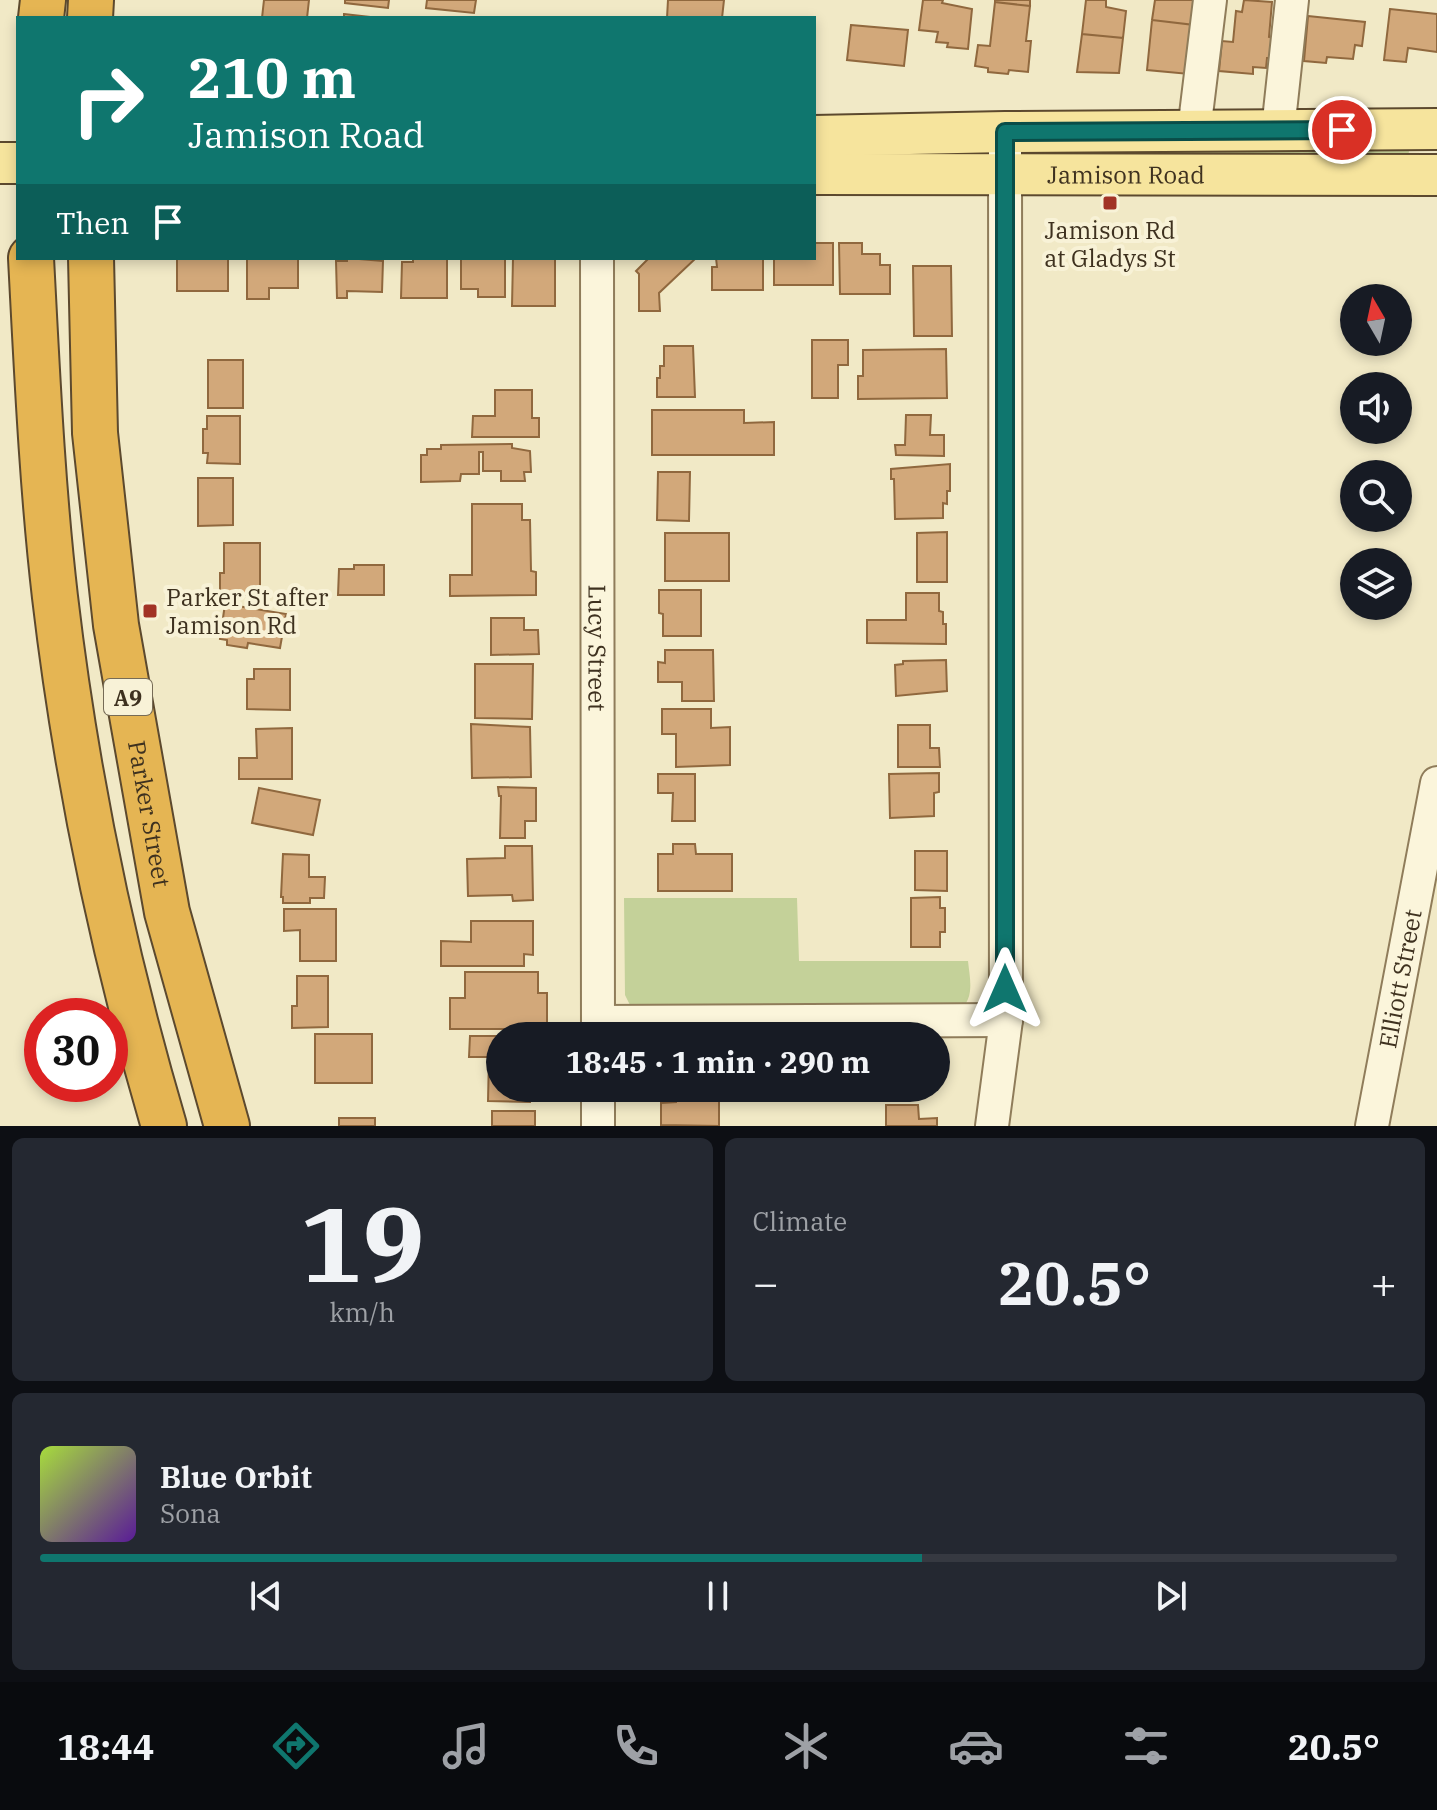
<!DOCTYPE html>
<html lang="en">
<head>
<meta charset="utf-8">
<style>
	body { margin:0; font-family:"IBM Plex Serif",serif; background:#242831; color:#f1f3f6; height:100vh; display:flex; flex-direction:column; font-size:30px; white-space:nowrap }
	* { box-sizing:border-box; margin:0 }
	p { font-size:26px; color:#9ea1a6 }
	.icon { flex:none; width:44px; height:44px; fill:none; stroke:currentColor; stroke-width:2; stroke-linecap:round; stroke-linejoin:round }
	.map { position:relative; height:1126px; overflow:hidden }
	.details { display:flex; flex-direction:column; gap:12px; padding:12px; background:#0d0f14; flex:1 }
	.details>* { flex:none }
	.top-card { position:absolute; left:16px; top:16px; width:800px; height:244px; border-radius:0px; box-shadow:0 4px 12px #0003; background:#0f766e; color:#fff; overflow:hidden }
	.needle { width:52px; rotate:351deg }
	.tools { position:absolute; left:1340px; top:284px; display:grid; gap:16px }
	.tools a { display:grid; place-items:center; width:72px; height:72px; border-radius:50%; background:#171b24; box-shadow:0 4px 12px #0003; font-size:40px }
	.speed { position:absolute; left:24px; top:998px; display:flex; gap:16px; font-size:40px; font-weight:700; text-align:center }
	.speed>* { display:grid; place-content:center; width:104px; height:104px; border-radius:50%; background:#171b24; box-shadow:0 4px 12px #0003; line-height:1 }
	.speed .limit { border:12px solid #d22; background:#fff; color:#111 }
	.pin { position:absolute; display:grid; place-items:center; width:68px; height:68px; color:#fff; margin:-34px; border:4px solid #fff; border-radius:50%; box-shadow:0 2px 8px #0007 }
	.me { position:absolute; width:88px; margin:-44px; rotate:0deg; stroke-linejoin:round; filter:drop-shadow(0 0 6px #0008) }
	.turn { display:flex; align-items:center; gap:28px; height:168px; padding:0 40px; font-size:36px }
	.turn .icon { width:104px; height:104px; stroke-width:2.5 }
	.turn b { display:block; font-size:56px; line-height:68px }
	.then { display:flex; align-items:center; height:76px; padding:0 40px; background:#0003; gap:16px; font-size:30px }
	.big { font-size:60px; font-weight:800; line-height:1.1 }
	.details .tile { flex:1; display:flex; flex-direction:column; justify-content:center; gap:12px; min-width:0; padding:0 28px; border-radius:12px; background:#242831 }
	.details .dial { align-items:center; gap:0 }
	.dial b { font-size:104px; line-height:1 }
	.song { display:flex; align-items:center; gap:24px }
	.cover { width:96px; height:96px; border-radius:12px; background:linear-gradient(135deg,hsl(80 70% 55%),hsl(270 70% 35%)) }
	.played { height:8px; border-radius:4px; background:linear-gradient(90deg,#0f766e 65%,#363941 65%) }
	.keys { display:flex; justify-content:space-around; direction:ltr }
	.heat { display:flex; justify-content:space-between; align-items:center; font-size:44px; direction:ltr }
	.details .tiles { flex:1; display:grid; gap:12px; grid-template-columns:1fr 1fr }
	.tile:last-child { grid-column:span 2 }
	.trip { position:absolute; left:486px; top:1022px; width:464px; height:80px; border-radius:40px; background:#171b24; box-shadow:0 4px 12px #0003; font-weight:800; line-height:80px; text-align:center }
	.tabs { display:flex; height:128px; justify-content:space-around; align-items:center; background:#090b0e; color:#9ea1a6 }
	.tabs .icon { width:56px; height:56px }
	.tabs .selected { color:#0f766e }
	.tabs b { font-size:36px; color:#f1f3f6 }
	.map>svg:first-child { display:block }
</style>
</head>
<body>
<div class="map">
<svg width="1437" height="1126" viewBox="0 0 1437 1126">
	<rect width="100%" height="100%" fill="#f1e9c6"/>
	<path fill="#c4d199" d="M1399,146L1409,151L1407,164L1037,160L1038,151Z
		M624,898H797L799,961H968C970,980 975,998 959,1011L631,1007L625,995Z"/>
	<path fill="#d2a87a" stroke="#90683e" stroke-width="2" d="M264,0H309L307,18H262Z
		M345,0H389L388,8L345,3Z
		M427,0H476L474,13L426,8Z
		M668,0H724L722,18H667Z
		M923,0H943L942,3L972,9L968,49L947,47L948,43L936,42L938,32L919,30Z
		M995,0H1030V6L995,2Z
		M1086,0H1106V7L1126,11L1123,38L1082,34Z
		M1155,0H1197L1194,25L1152,20Z
		M1244,0L1272,2L1269,37L1274,38L1271,58H1267L1266,68L1253,67V74L1219,71L1222,41L1233,42L1236,11L1242,12Z
		M995,2L1030,6L1026,41H1031L1028,72L1009,70L1008,74L988,72V68L975,66L978,45L990,46Z
		M1390,9L1437,14V52L1408,48L1406,62L1384,60Z
		M344,14L379,18H344Z
		M1308,16L1365,22L1362,46L1355,45L1353,59L1327,57L1326,63L1304,61Z
		M1152,20L1194,25L1189,74L1147,70Z
		M851,25L908,30L904,66L847,60Z
		M1082,34L1123,38L1119,73L1077,72Z
		M814,243H833V285H774V258H814Z
		M839,243H862V254H880V265H890V294H840Z
		M177,258H228V291H177Z
		M247,258H298V288H269V299H247Z
		M347,258L383,261L382,292L347,291V298H337L336,261H347Z
		M413,258H447V298H401L402,262H413Z
		M461,258H505V297H478V289H461Z
		M513,258H555V306H512Z
		M649,258H696L659,293L660,311H639V274L636,271Z
		M716,258H763V290H712V267H717Z
		M913,266H951L952,336H914Z
		M812,340H848V365H838V398H812Z
		M664,346H693L695,397H657V378H660V366H664Z
		M946,349L947,398L858,399V376H863V350Z
		M208,360H243V408H208Z
		M495,390H532V418H539V437H472L473,416H495Z
		M652,410H744V423L774,422V455H652Z
		M906,415H931L930,435H944V456L896,455L895,445H905Z
		M207,416H240V464L207,463L208,453H203V429H207Z
		M512,444V448L530,451L531,472H524L525,481H501V471H483V452H479V474H461L460,481L421,482V455H427V449H441V445Z
		M950,464V491H947V504L943,503V518L895,519L894,479H891V469Z
		M658,472H690L689,521L657,520Z
		M198,478H233V525L198,526Z
		M472,504H522V520H530L531,571L536,572V595L450,596V575H472Z
		M947,532V582H917V533Z
		M665,533H729V581H665Z
		M224,543H260V595H220V573H224Z
		M354,565H384V595H338L339,569H354Z
		M659,590H701V636H663V614L659,613Z
		M906,593H939V611L943,612V624H946V644L867,643V620H906Z
		M225,604L286,614L280,648L248,643L247,648L227,645V640L220,639Z
		M491,618H524V630H538L539,654L491,655Z
		M665,650H713L714,701H682V682H658V662L665,663Z
		M946,660L947,691L896,696L895,665L903,664V661Z
		M475,664H533L532,719L475,718Z
		M254,669H290V710L247,709V679H254Z
		M662,709H711V728L730,727V765L676,767V734H662Z
		M471,724L530,727L531,777L472,778Z
		M898,725H930V748H939L940,767H898Z
		M292,728V779H239V758H257L256,729Z
		M939,773V792L934,793V816L890,818L889,774Z
		M658,774H695V821H672L673,793H658Z
		M498,787L536,788V821H525V838H500L501,796H499Z
		M259,788L320,800L313,835L252,823Z
		M673,844H695L696,854H732V891H658V854H673Z
		M505,846H532L533,900L513,901L512,895L468,896L467,859L505,858Z
		M915,851H947V891L915,890Z
		M283,854L309,855V877H325L324,898H310V903H283V897H281Z
		M940,897V908H945V932H940V947H911V898Z
		M284,909H336V961H300V930L284,931Z
		M471,921H533V955L524,954V966H441V941L471,942Z
		M465,972H538V993H547V1026L519,1025V1029H450V998H465Z
		M297,976H328V1027L292,1028V1006H297Z
		M315,1034H372V1083H315Z
		M470,1036H500V1088H530V1102L488,1101L489,1057H469Z
		M655,1088H736V1090H655Z
		M676,1096H719V1126L661,1125V1103L676,1102Z
		M886,1105H918L919,1119L937,1118V1126H886Z
		M492,1111H535V1126H492Z
		M339,1118H375V1126H339Z"/>
	<g fill="none" stroke-linecap="round" stroke-linejoin="round">
		<defs>
			<g id="minor">
				<path d="M1278,130L1292,0"/>
				<path d="M1194,131L1210,0"/>
				<path id="s1" d="M597,258L598,1036"/>
				<path d="M598,1022L1006,1020"/>
				<path d="M598,1088V1126"/>
				<path d="M992,1126L1006,1020L1005,150"/>
				<path id="s2" d="M1372,1126L1437,783"/>
			</g>
			<g id="major">
				<path d="M814,136L1005,132L1437,129"/>
				<path d="M0,163H18"/>
				<path id="s3" d="M814,174L1437,175"/>
			</g>
			<g id="highway">
				<path d="M41,18L43,0"/>
				<path d="M90,18L91,0"/>
				<path d="M31,258C37,371 42,485 55,597C76,776 113,953 164,1126"/>
				<path id="s4" d="M91,258L95,433L116,625L167,912L227,1126"/>
			</g>
		</defs>
		<use href="#minor" stroke="#8f7c5a" stroke-width="36"/>
		<use href="#major" stroke="#5c492e" stroke-width="44"/>
		<use href="#highway" stroke="#5c492e" stroke-width="48"/>
		<use href="#minor" stroke="#fbf5db" stroke-width="32"/>
		<use href="#major" stroke="#f6e49d" stroke-width="40"/>
		<use href="#highway" stroke="#e5b553" stroke-width="44"/>
	</g>
	<g fill="none" stroke-linecap="round" stroke-linejoin="round">
		<defs>
			<path id="route" d="M1005,989V132L1342,130"/>
		</defs>
		<use href="#route" stroke="#0a4d48" stroke-width="20"/>
		<use href="#route" stroke="#0f766e" stroke-width="14"/>
	</g>
	<g fill="#a23326" stroke="#f8f2d7" stroke-width="3">
		<rect x="1102" y="195" width="16" height="16" rx="4"/>
		<rect x="142" y="603" width="16" height="16" rx="4"/>
	</g>
	<g text-anchor="middle" dominant-baseline="central" stroke-width="8" stroke-linejoin="round" paint-order="stroke">
		<rect fill="#f8f2d7" stroke="#766b56" stroke-width="2" x="104" y="679" width="48" height="36" rx="6"/>
		<g font-size="22" font-weight="bold" fill="#3e311f">
			<text x="128" y="697">A9</text>
		</g>
		<g font-size="24" fill="#3e311f" stroke="#f8f2d7">
			<text stroke="none"><textPath href="#s3" startOffset="312">Jamison Road</textPath></text>
			<text stroke="none"><textPath href="#s1" startOffset="390">Lucy Street</textPath></text>
			<text stroke="none"><textPath href="#s4" startOffset="560">Parker Street</textPath></text>
			<text stroke="none"><textPath href="#s2" startOffset="150">Elliott Street</textPath></text>
		</g>
		<g font-size="24" fill="#3e311f" stroke="#f8f2d7">
			<text x="1110" y="230">Jamison Rd<tspan x="1110" dy="28">at Gladys St</tspan></text>
			<text x="166" y="597" text-anchor="start">Parker St after<tspan x="166" dy="28">Jamison Rd</tspan></text>
		</g>
	</g>
</svg>
<div class="tools">
<a><svg class="needle" viewBox="-14 -14 28 28"><path d="M0-13l5 13h-10z" fill="#e53935"/><path d="M0 13l5-13h-10z" fill="#9ea1a6"/></svg></a>
<a><svg class="icon" aria-label="sound" viewBox="0 0 24 24"><path d="M4 9h4l5-4v14l-5-4H4zM17 9q2 3 0 6"/></svg></a>
<a><svg class="icon" aria-label="search" viewBox="0 0 24 24"><circle cx="10" cy="10" r="6"/><path d="M15 15l6 6"/></svg></a>
<a><svg class="icon" aria-label="layers" viewBox="0 0 24 24"><path d="M12 4l9 5-9 5-9-5zM3 14l9 5 9-5"/></svg></a>
</div>
<div class="speed"><div class="limit">30</div></div>
<div class="pin" style="left:1342px;top:130px;background:#d93025"><svg class="icon" aria-label="arrive" viewBox="0 0 24 24"><path d="M6 21V4h12l-3 4 3 4H6"/></svg></div>
<svg class="me" style="left:1005px;top:989px" viewBox="-20 -20 40 40"><path d="M0-17L14 15 0 8-14 15z" fill="#0f766e" stroke="#fff" stroke-width="4"/></svg>
<div class="trip">18:45 · 1 min · 290 m</div>
<div class="top-card">
<div class="turn"><svg class="icon" aria-label="right" viewBox="0 0 24 24"><path d="M7 20v-9h11M14 6l5 5-5 5"/></svg><div><b>210 m</b>Jamison Road</div></div>
<div class="then">Then<svg class="icon" aria-label="arrive" viewBox="0 0 24 24"><path d="M6 21V4h12l-3 4 3 4H6"/></svg></div>
</div>
</div>
<section class="details">
<div class="tiles">
<div class="tile dial"><b>19</b><p>km/h</p></div>
<div class="tile"><p>Climate</p>
<div class="heat"><a>−</a><b class="big">20.5°</b><a>+</a></div>
</div>
<div class="tile">
<div class="song"><i class="cover"></i><div><b>Blue Orbit</b><p>Sona</p></div></div>
<div class="played"></div>
<div class="keys"><svg class="icon" aria-label="previous" viewBox="0 0 24 24"><path d="M18 5L8 12l10 7zM5 5v14"/></svg><svg class="icon" aria-label="pause" viewBox="0 0 24 24"><path d="M8 5v14M16 5v14"/></svg><svg class="icon" aria-label="next" viewBox="0 0 24 24"><path d="M6 5l10 7-10 7zM19 5v14"/></svg></div>
</div>
</div>
</section>
<nav class="tabs">
<b>18:44</b>
<svg class="icon selected" aria-label="directions" viewBox="0 0 24 24"><path d="M12 3l9 9-9 9-9-9zM9 14v-3h6M13 9l2 2-2 2"/></svg>
<svg class="icon" aria-label="music" viewBox="0 0 24 24"><path d="M9 18V5l10-2v13"/><circle cx="6" cy="18" r="3"/><circle cx="16" cy="16" r="3"/></svg>
<svg class="icon" aria-label="phone" viewBox="0 0 24 24"><path d="M5 4h4l2 5-3 2q2 4 5 5l2-3 5 2v4C11 20 4 13 5 4z"/></svg>
<svg class="icon" aria-label="climate" viewBox="0 0 24 24"><path d="M12 3v18M4 7l16 10M4 17L20 7"/></svg>
<svg class="icon" aria-label="car" viewBox="0 0 24 24"><path d="M5 17H2v-5l4-1 3-4h7l3 4 3 1v5h-3M9 17h6M6 11h13"/><circle cx="7" cy="17" r="2"/><circle cx="17" cy="17" r="2"/></svg>
<svg class="icon" aria-label="filters" viewBox="0 0 24 24"><path d="M4 7h16M4 17h16"/><circle cx="9" cy="7" r="2"/><circle cx="15" cy="17" r="2"/></svg>
<b>20.5°</b>
</nav>
</body>
</html>
